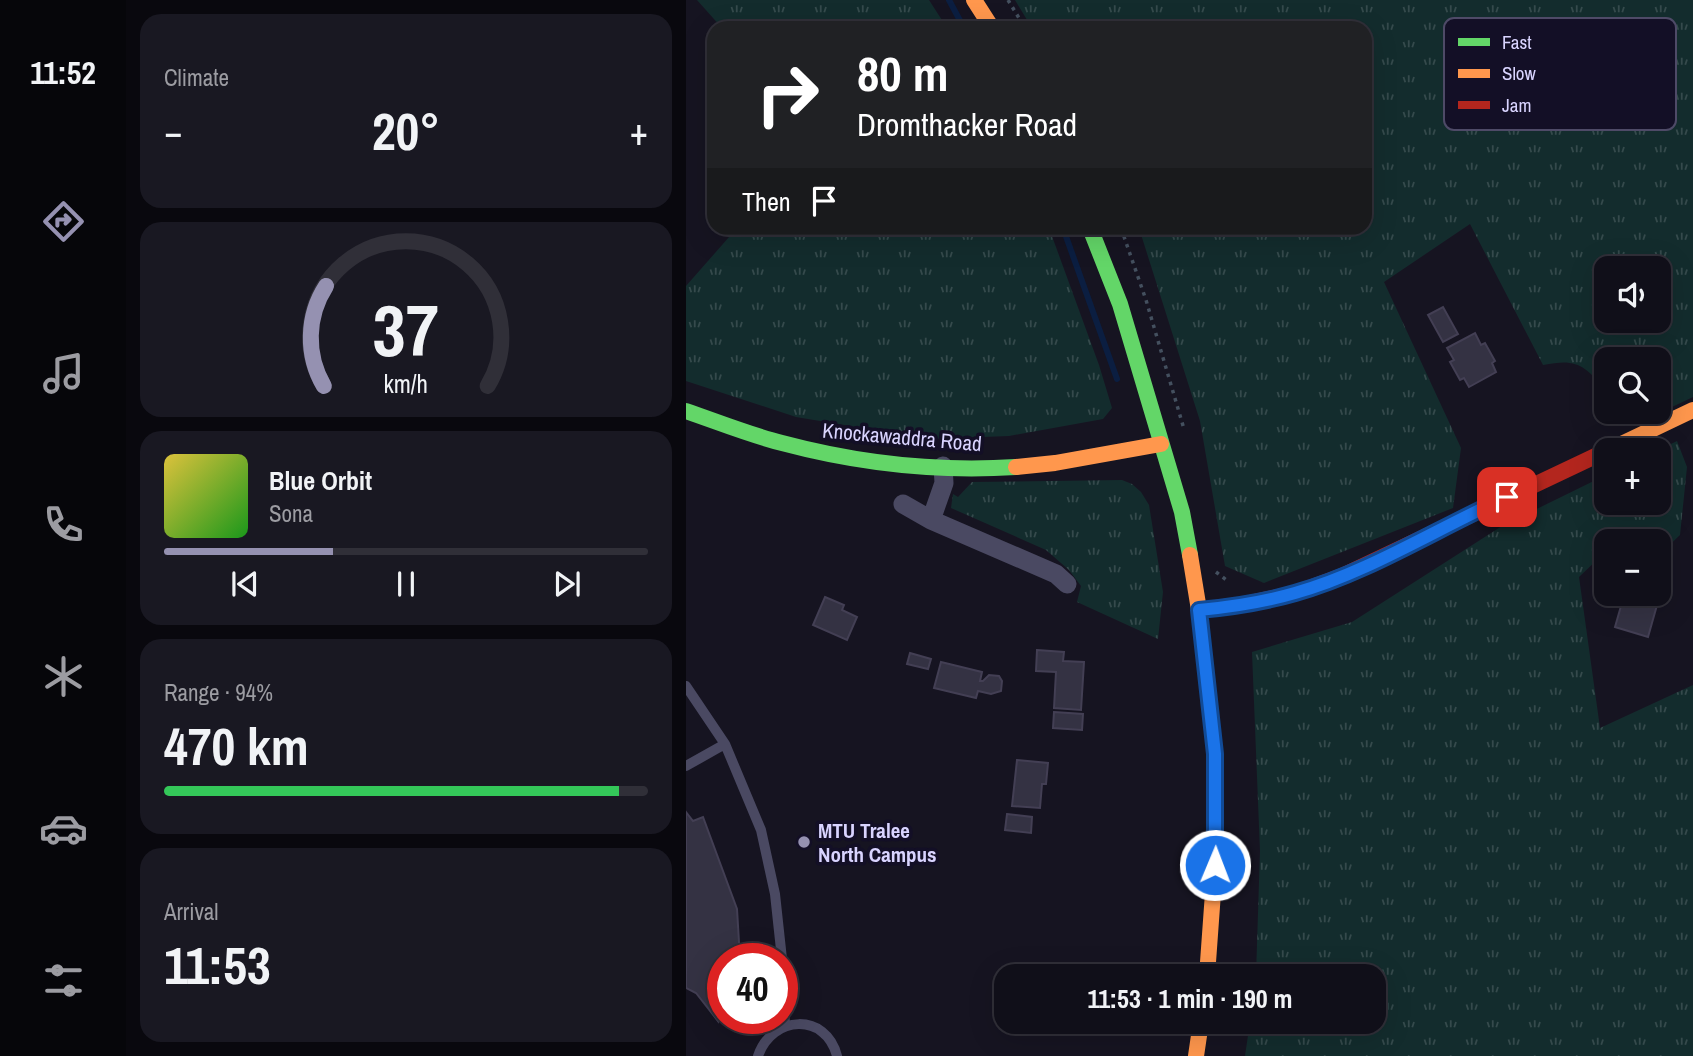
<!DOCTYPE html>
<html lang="en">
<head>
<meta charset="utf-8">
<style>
	body { margin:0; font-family:"Archivo Narrow",sans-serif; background:#191822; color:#f1f3f6; height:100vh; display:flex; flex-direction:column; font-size:26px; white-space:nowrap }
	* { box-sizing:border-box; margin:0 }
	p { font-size:23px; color:#9c9ca2 }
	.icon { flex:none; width:38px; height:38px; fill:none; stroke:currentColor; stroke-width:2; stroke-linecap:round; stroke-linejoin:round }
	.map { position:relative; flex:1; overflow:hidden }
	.details { display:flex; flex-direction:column; gap:14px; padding:14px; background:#09080e; width:560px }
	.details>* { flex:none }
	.guide { position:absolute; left:21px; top:21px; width:665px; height:214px; border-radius:21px; box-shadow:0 7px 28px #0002,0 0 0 2px #302f38; background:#202124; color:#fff; overflow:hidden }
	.fabs { position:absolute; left:908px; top:256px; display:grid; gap:14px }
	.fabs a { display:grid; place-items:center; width:77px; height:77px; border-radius:14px; background:#100f19; box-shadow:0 7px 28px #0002,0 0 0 2px #302f38; font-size:35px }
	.speed { position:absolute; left:21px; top:943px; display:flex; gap:14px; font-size:35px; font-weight:700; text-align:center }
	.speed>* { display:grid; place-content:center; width:91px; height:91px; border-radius:50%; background:#100f19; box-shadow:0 7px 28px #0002,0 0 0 2px #302f38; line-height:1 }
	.speed .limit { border:10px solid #d22; background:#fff; color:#111 }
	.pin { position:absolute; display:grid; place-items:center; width:60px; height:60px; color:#fff; margin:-30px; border-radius:14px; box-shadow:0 4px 10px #0006 }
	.me { position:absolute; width:77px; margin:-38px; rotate:1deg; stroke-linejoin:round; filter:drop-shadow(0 0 5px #0008) }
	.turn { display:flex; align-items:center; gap:24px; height:147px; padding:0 35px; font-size:32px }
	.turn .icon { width:91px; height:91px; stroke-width:2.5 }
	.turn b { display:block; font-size:49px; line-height:60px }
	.then { display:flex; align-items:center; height:66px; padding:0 35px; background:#0003; gap:14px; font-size:26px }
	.big { font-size:52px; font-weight:800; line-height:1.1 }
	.details .widget { flex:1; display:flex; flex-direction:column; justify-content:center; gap:10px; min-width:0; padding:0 24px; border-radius:21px; background:#191822 }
	.details .dial { align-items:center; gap:0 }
	.dial svg { height:182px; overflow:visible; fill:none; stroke:#302f38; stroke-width:7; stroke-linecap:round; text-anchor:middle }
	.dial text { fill:#f1f3f6; stroke:none }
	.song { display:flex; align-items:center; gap:21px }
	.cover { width:84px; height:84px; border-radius:10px; background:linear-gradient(135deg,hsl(50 70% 55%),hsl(120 70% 35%)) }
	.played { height:7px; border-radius:4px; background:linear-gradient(90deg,#9591b1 35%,#302f38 35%) }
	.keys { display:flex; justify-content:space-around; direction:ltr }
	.heat { display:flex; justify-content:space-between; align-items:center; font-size:38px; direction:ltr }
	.charge { height:10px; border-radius:5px; background:linear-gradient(90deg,#34c759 94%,#302f38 0) }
	.trip { position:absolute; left:308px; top:964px; width:392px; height:70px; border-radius:21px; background:#100f19; box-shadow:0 7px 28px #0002,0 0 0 2px #302f38; font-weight:800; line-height:70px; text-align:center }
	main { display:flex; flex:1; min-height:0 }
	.tabs { display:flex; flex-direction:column; width:126px; justify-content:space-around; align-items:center; background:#06060a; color:#9c9ca2 }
	.tabs .icon { width:49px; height:49px }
	.tabs .active { color:#9591b1 }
	.tabs b { font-size:32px; color:#f1f3f6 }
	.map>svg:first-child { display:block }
</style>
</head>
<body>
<main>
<nav class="tabs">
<b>11:52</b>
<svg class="icon active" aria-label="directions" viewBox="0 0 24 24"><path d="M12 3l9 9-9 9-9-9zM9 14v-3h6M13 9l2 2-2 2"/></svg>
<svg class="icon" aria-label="music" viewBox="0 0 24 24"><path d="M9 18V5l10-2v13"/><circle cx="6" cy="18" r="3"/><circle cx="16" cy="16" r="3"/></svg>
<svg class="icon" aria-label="phone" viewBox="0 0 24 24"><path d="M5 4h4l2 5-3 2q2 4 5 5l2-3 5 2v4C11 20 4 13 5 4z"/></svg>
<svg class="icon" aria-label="climate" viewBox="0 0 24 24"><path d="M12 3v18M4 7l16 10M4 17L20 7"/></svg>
<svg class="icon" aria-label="car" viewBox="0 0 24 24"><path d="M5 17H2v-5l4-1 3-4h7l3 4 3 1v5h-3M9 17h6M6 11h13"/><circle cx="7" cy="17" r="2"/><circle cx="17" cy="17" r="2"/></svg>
<svg class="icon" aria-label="filters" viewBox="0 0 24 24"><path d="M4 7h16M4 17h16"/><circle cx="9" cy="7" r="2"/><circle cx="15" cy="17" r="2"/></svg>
</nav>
<section class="details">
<div class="widget"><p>Climate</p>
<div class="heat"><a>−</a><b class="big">20°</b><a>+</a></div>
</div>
<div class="widget dial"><svg viewBox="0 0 100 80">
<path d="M14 69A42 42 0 1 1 86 69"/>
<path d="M14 69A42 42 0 0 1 15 25" stroke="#9591b1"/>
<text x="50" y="56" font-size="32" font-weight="700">37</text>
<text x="50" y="72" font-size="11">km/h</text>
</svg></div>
<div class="widget">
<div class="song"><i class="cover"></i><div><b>Blue Orbit</b><p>Sona</p></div></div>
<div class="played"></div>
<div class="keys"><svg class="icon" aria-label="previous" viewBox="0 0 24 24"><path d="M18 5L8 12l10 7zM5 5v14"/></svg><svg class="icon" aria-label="pause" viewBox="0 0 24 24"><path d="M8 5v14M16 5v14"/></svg><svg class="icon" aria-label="next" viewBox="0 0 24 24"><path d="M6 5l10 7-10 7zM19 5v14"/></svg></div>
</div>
<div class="widget"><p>Range · 94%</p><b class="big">470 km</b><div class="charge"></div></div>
<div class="widget"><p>Arrival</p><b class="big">11:53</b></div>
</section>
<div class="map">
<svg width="1007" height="1056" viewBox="0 0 1007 1056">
	<defs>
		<pattern id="grass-tufts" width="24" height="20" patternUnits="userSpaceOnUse" patternTransform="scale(1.75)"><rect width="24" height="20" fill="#132c2d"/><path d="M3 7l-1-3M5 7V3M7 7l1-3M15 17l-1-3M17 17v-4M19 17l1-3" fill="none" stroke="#354a4c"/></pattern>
	</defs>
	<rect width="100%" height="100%" fill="#161421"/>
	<path fill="url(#grass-tufts)" fill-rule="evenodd" d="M11,0H243L261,28H36Z
		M329,0H1007V397L950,424L939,411H973V359H920V390C898,365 891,358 857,365L784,224L698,282L775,448L767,508L578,583L539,566L514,421L453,228H679V28H346ZM920,268H973V320H920Z
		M51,228H363L413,365L426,408L417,419L323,436L243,439L110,417L0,381V286Z
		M991,441L1001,467L994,535L973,555V541H920V555H916L893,577L914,728L1007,685V1056H559L564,1022H688V976H570L574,851L566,652L666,622L816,526L920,475V502H973V450Z
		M436,480L446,484L455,492L463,505L477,592L472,639L391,602L395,586L383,570L360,550L265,508L267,494L272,497L286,482Z"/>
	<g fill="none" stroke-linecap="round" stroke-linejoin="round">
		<path stroke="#0b1e41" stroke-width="6" d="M263,0L278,28
			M377,228L431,379"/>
	</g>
	<path fill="#343243" stroke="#433f54" stroke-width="2" d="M757,307L772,334L757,342L742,315Z
		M789,333L795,345L799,343L809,361L806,363L810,372L783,387L778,378L774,380L764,362L768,360L761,348Z
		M914,585L920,587V593H973V590L975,591L962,637L929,627L935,606L911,599Z
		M139,597L158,605L156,610L171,617L161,640L127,625Z
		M351,650L378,652L377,661L398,662L395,710L368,708L370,672L350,671Z
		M224,653L245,659L242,669L221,664Z
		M255,662L296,672L294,681H297L303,675L313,676L316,681L315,691L305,694L292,691L290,698L248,688Z
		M368,712L397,714L396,730L367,728Z
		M331,760L362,763L360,784H356L354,808L326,806Z
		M0,812L7,821L17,817L51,909L54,959H37L32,1021L10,993L0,988Z
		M321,814L346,817L345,833L319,830Z"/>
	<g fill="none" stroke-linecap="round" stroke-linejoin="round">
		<path stroke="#44505f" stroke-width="3.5" stroke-dasharray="3.5 5" stroke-linecap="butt" d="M322,0L339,28
			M435,228L460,300L498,429
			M530,572L543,582"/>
		<path stroke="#4a4962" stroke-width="10" d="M0,686L39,744L75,830L89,894L96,959
			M0,766L39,744
			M96,972L99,1025
			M72,1056C86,1015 140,1012 151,1056"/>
		<path stroke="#4a4962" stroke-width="19" d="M217,504L245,520L370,574L381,584
			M245,520L258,483L257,466"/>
		<path stroke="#63d668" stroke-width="16" d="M404,228L434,304L496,512L504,555
			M0,411C32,422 64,435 96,443C171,463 252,472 330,467"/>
		<path stroke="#ff974d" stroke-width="16" d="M288,0L306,28
			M923,450L1007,410
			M330,467L369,463L475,444
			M504,555L513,610L529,754V865L521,976
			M510,1056L515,1022"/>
		<path stroke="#b3261e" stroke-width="16" d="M513,610L554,605L610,593L656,576L920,451"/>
	</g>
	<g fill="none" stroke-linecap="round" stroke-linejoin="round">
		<defs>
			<path id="route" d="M529,865V754L513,610C546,607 578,602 609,593C681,573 752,528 821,497"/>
		</defs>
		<use href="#route" stroke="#114b97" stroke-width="18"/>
		<use href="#route" stroke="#1a73e8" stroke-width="12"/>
	</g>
	<circle fill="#9591b1" stroke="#130f26" stroke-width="2.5" cx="118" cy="842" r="7"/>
	<g text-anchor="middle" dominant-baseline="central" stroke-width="7" stroke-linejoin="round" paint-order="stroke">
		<g font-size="21" fill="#d9d4ff" stroke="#130f26">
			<text transform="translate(216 437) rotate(5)">Knockawaddra Road</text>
		</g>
		<g font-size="21" font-weight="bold" fill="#d9d4ff" stroke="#130f26" text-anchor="start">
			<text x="132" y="830">MTU Tralee<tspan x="132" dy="24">North Campus</tspan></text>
		</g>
	</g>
	<rect x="758" y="18" width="232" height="112" rx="10" fill="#130f26" stroke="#4e4a67" stroke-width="2"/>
	<rect x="772" y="38" width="32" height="8" fill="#63d668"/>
	<rect x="772" y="69" width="32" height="9" fill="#ff974d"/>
	<rect x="772" y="101" width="32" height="8" fill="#b3261e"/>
	<g font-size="19" fill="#d9d4ff">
		<text x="816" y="49">Fast</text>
		<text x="816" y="80">Slow</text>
		<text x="816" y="112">Jam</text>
	</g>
</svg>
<div class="fabs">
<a><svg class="icon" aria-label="sound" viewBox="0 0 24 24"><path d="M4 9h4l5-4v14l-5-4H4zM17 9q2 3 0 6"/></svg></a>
<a><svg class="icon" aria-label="search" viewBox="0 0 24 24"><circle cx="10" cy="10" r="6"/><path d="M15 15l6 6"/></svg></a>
<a>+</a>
<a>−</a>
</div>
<div class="speed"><div class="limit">40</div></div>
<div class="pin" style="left:821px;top:497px;background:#d93025"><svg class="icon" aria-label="arrive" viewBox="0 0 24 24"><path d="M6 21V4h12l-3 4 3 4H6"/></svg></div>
<svg class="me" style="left:529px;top:865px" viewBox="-20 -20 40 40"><circle r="17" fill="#1a73e8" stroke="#fff" stroke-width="3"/><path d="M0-11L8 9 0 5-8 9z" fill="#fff"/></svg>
<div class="trip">11:53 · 1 min · 190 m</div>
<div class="guide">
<div class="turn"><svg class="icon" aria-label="right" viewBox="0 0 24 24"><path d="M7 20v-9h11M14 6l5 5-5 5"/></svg><div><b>80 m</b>Dromthacker Road</div></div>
<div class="then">Then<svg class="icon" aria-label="arrive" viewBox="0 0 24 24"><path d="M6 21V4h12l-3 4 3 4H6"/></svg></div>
</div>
</div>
</main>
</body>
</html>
